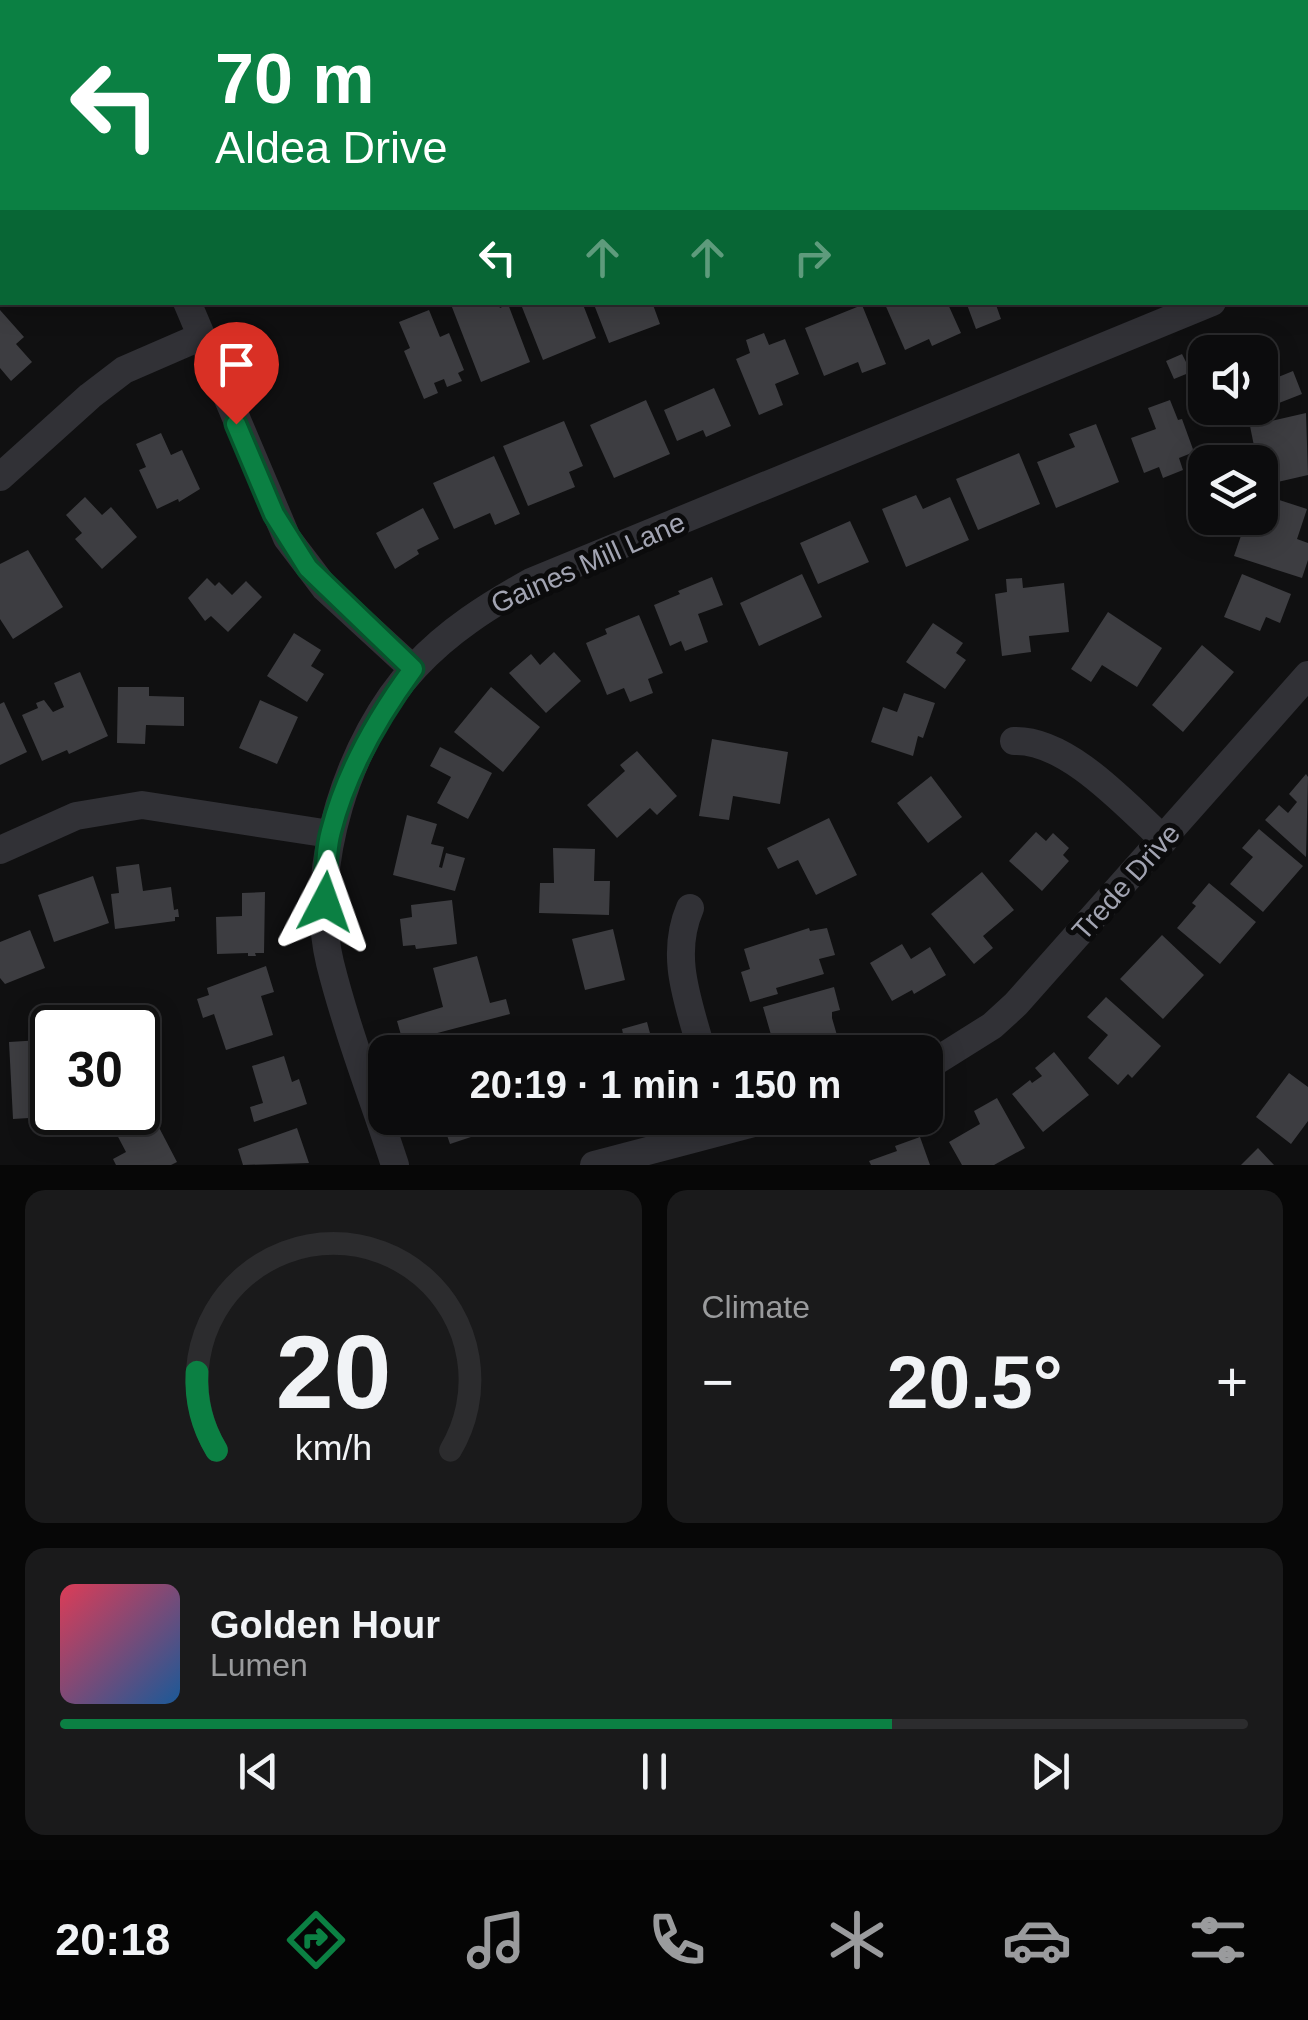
<!DOCTYPE html>
<html lang="en">
<head>
<meta charset="utf-8">
<style>
	body { margin:0; font-family:Helvetica,sans-serif; background:#1a1a1b; color:#f1f3f6; height:100vh; display:flex; flex-direction:column; font-size:38px; white-space:nowrap }
	* { box-sizing:border-box; margin:0 }
	p { font-size:32px; color:#9a9b9d }
	.icon { flex:none; width:55px; height:55px; fill:none; stroke:currentColor; stroke-width:2; stroke-linecap:round; stroke-linejoin:round }
	.map { position:relative; height:1165px; overflow:hidden }
	.sheet { display:flex; flex-direction:column; gap:25px; padding:25px; background:#070707; flex:1 }
	.sheet>* { flex:none }
	.guide { position:absolute; left:0px; top:0px; width:1310px; height:305px; box-shadow:0 5px 25px #0003,0 0 0 2px #2c2c2e; background:#0b8043; color:#fff; overflow:hidden }
	.buttons { position:absolute; left:1188px; top:335px; display:grid; gap:20px }
	.buttons a { display:grid; place-items:center; width:90px; height:90px; border-radius:20px; background:#0c0c0d; box-shadow:0 5px 25px #0003,0 0 0 2px #2c2c2e; font-size:50px }
	.speed { position:absolute; left:30px; top:1005px; display:flex; gap:20px; font-size:50px; font-weight:700; text-align:center }
	.speed>* { display:grid; place-content:center; width:130px; height:130px; border-radius:50%; background:#0c0c0d; box-shadow:0 5px 25px #0003,0 0 0 2px #2c2c2e; line-height:1 }
	.speed .limit { border:5px solid #111; border-radius:15px; background:#fff; color:#111 }
	.pin { position:absolute; display:grid; place-items:center; width:85px; height:85px; color:#fff; margin:-102px -42px; border-radius:50% 50% 50% 0; rotate:-45deg; box-shadow:0 0 10px #0007 }
	.pin .icon { rotate:45deg }
	.me { position:absolute; width:110px; margin:-55px; rotate:4deg; stroke-linejoin:round; filter:drop-shadow(0 0 8px #0008) }
	.turn { display:flex; align-items:center; gap:35px; height:210px; padding:0 50px; font-size:45px }
	.turn .icon { width:130px; height:130px; stroke-width:2.5 }
	.turn b { display:block; font-size:70px; line-height:85px }
	.lanes { display:flex; align-items:center; height:95px; padding:0 50px; background:#0003; justify-content:center; gap:50px; direction:ltr }
	.lanes .off { opacity:.35 }
	.big { font-size:75px; font-weight:800; line-height:1.1 }
	.sheet .card { flex:1; display:flex; flex-direction:column; justify-content:center; gap:15px; min-width:0; padding:0 35px; border-radius:20px; background:#1a1a1b }
	.sheet .dial { align-items:center; gap:0 }
	.dial svg { height:260px; overflow:visible; fill:none; stroke:#2c2c2e; stroke-width:7; stroke-linecap:round; text-anchor:middle }
	.dial text { fill:#f1f3f6; stroke:none }
	.song { display:flex; align-items:center; gap:30px }
	.cover { width:120px; height:120px; border-radius:15px; background:linear-gradient(135deg,hsl(350 70% 55%),hsl(210 70% 35%)) }
	.played { height:10px; border-radius:5px; background:linear-gradient(90deg,#0b8043 70%,#2c2c2e 70%) }
	.keys { display:flex; justify-content:space-around; direction:ltr }
	.heat { display:flex; justify-content:space-between; align-items:center; font-size:55px; direction:ltr }
	.sheet .tiles { flex:1; display:grid; gap:25px; grid-template-columns:1fr 1fr }
	.card:last-child { grid-column:span 2 }
	.trip { position:absolute; left:368px; top:1035px; width:575px; height:100px; border-radius:20px; background:#0c0c0d; box-shadow:0 5px 25px #0003,0 0 0 2px #2c2c2e; font-weight:800; line-height:100px; text-align:center }
	.tab-bar { display:flex; height:160px; justify-content:space-around; align-items:center; background:#050505; color:#9a9b9d }
	.tab-bar .icon { width:70px; height:70px }
	.tab-bar .active { color:#0b8043 }
	.tab-bar b { font-size:45px; color:#f1f3f6 }
	.map>svg:first-child { display:block }
</style>
</head>
<body>
<div class="map">
<svg width="1308" height="1165" viewBox="0 0 1308 1165">
	<rect width="100%" height="100%" fill="#101011"/>
	<path fill="#3d3d41" d="M450,302H497L500,308L508,304L530,362L481,382Z
		M520,302H582L596,338L543,360Z
		M593,302H652L660,324L609,343Z
		M884,302H947L961,333L932,346L929,339L905,350Z
		M966,302H995L1001,319L976,329Z
		M862,305L886,364L862,373L858,362L824,376L805,328Z
		M0,310L24,337L16,344L32,362L11,381L0,368Z
		M429,310L440,337L449,333L464,370L458,373L462,381L447,387L444,379L434,383L438,393L424,399L404,351L410,348L399,322Z
		M764,333L769,345L785,339L799,374L775,384L783,405L759,415L736,359L750,353L746,340Z
		M1256,342L1271,380L1293,371L1302,394L1225,424L1218,408H1260V352H1231Z
		M1182,354L1191,372L1174,379L1166,361Z
		M714,388L731,426L706,437L703,430L677,441L664,410Z
		M646,400L670,454L614,478L590,425Z
		M1170,400L1178,420L1182,419L1194,452L1179,458L1183,470L1163,478L1159,467L1144,473L1131,438L1156,429L1148,408Z
		M1306,413L1308,475L1264,485L1260,462H1241L1239,454L1255,451L1250,426Z
		M564,421L583,466L569,472L575,487L528,506L503,446Z
		M1096,424L1119,482L1056,508L1037,462L1075,447L1069,434Z
		M161,433L171,455L182,450L200,489L179,502L178,499L157,509L139,470L146,467L136,444Z
		M1019,453L1040,504L978,530L956,479Z
		M494,456L520,514L495,525L490,513L454,529L433,483Z
		M1204,461L1205,493L1201,494L1191,466Z
		M916,495L923,509L950,497L969,540L906,567L882,509Z
		M1267,496L1307,509L1297,539L1308,543V560L1302,578L1234,556L1244,527L1256,530Z
		M85,497L102,515L111,507L137,537L102,569L75,539L82,533L66,515Z
		M423,508L439,539L417,550L419,554L395,569L376,533Z
		M850,521L869,562L818,584L800,543Z
		M28,550L63,607L13,639L0,619V564Z
		M802,574L822,617L759,646L740,603Z
		M1242,574L1291,594L1280,623L1266,617L1260,631L1224,617Z
		M712,577L723,605L698,614L708,642L685,651L681,641L670,646L654,605L680,594L678,591Z
		M207,578L215,586L219,582L232,595L246,581L262,597L228,632L211,616L205,621L188,598Z
		M1022,578L1023,588L1064,583L1069,632L1029,636L1031,652L1002,656L995,594L1007,592L1006,579Z
		M1108,612L1162,648L1137,687L1102,665L1091,682L1071,669Z
		M639,615L663,673L648,679L653,693L630,702L624,688L607,695L586,643L607,634L605,629Z
		M933,623L963,643L956,653L966,660L945,689L906,662Z
		M294,633L321,650L311,666L324,674L307,702L267,676Z
		M1202,645L1234,672L1183,732L1152,705Z
		M554,652L581,681L546,713L509,673L531,654L540,665Z
		M80,672L108,736L69,754L67,750L42,761L22,715L38,708L36,703L44,700L53,712L64,707L54,683Z
		M118,687H149V696L184,697V726L146,725L145,744L117,743Z
		M491,687L540,727L503,772L454,732Z
		M904,693L935,703L923,738L918,736L913,756L871,742L883,707L897,712Z
		M260,700L298,717L277,764L239,748Z
		M4,702L27,752L0,765V704Z
		M712,739L788,752L780,804L733,796L729,820L699,816Z
		M440,747L492,773L468,819L437,803L451,777L430,766Z
		M637,751L677,796L657,815L650,808L617,838L587,805L625,771L620,765Z
		M1306,774L1308,777L1306,857L1265,820L1279,805L1288,813L1297,802L1289,794Z
		M931,776L962,817L928,843L897,803Z
		M407,815L437,824L431,844L444,847L439,867L442,868L446,853L465,858L455,891L393,875Z
		M829,818L857,875L816,895L798,860L778,869L767,848Z
		M1259,829L1303,866L1263,912L1230,884L1253,857L1242,848Z
		M1036,832L1046,841L1053,833L1069,848L1063,855L1069,861L1042,891L1009,861Z
		M553,848L595,849L594,881H610L609,915L539,913L540,883H554Z
		M139,864L143,891L171,887L174,910L178,909L179,917H175V921L115,929L111,894L119,893L116,867Z
		M982,872L1014,910L983,936L993,948L974,964L931,914Z
		M93,876L109,923L54,942L38,895Z
		M1209,883L1256,922L1220,964L1177,928L1196,906L1192,903Z
		M265,892L264,953H255L256,956H248V953L217,954L216,917L242,916V893Z
		M452,900L457,944L416,949L415,945L403,946L400,919L412,917L411,905Z
		M809,928L810,931L827,928L835,955L819,959L824,974L776,988L778,994L750,1002L741,972L750,969L744,949Z
		M613,929L625,980L585,990L572,939Z
		M30,930L45,968L5,984L0,978V942Z
		M1162,935L1204,975L1163,1019L1120,979Z
		M902,944L911,959L930,947L946,975L914,994L912,990L892,1001L870,963Z
		M477,956L490,1003L506,999L510,1014L403,1042L397,1021L443,1007L433,968Z
		M266,966L274,992L261,996L273,1035L226,1050L214,1014L203,1018L197,999L209,995L207,988Z
		M834,987L840,1010L832,1012V1018L841,1049L828,1052H776L763,1007Z
		M1106,997L1161,1046L1132,1078L1128,1074L1118,1085L1088,1058L1108,1035L1087,1017Z
		M86,1021V1028H52V1094H43L45,1117L13,1119L9,1042L41,1040L40,1024Z
		M647,1022L655,1052H593L625,1043L622,1029Z
		M1054,1052L1089,1095L1043,1132L1012,1094L1030,1080L1032,1083L1042,1076L1035,1068Z
		M284,1056L292,1082L299,1079L307,1104L254,1122L250,1107L263,1103L252,1066Z
		M1289,1073L1308,1087V1121L1291,1144L1256,1117Z
		M997,1098L1025,1148L994,1165H962L949,1142L980,1124L974,1111Z
		M152,1114L177,1162L171,1165H116L113,1159L126,1152L116,1133Z
		M441,1118H479L472,1121L477,1135L450,1144Z
		M297,1128L309,1163L243,1165L238,1149Z
		M920,1137L930,1165H871L869,1161L897,1151L895,1146Z
		M1258,1148L1274,1165H1241Z"/>
	<g fill="none" stroke-linecap="round" stroke-linejoin="round">
		<path stroke="#313136" stroke-width="28" d="M426,0L427,2
			M0,2L2,6
			M1308,271V273
			M187,302L287,538L325,588L413,669
			M0,477L90,396L124,370L200,337
			M1014,741C1067,739 1126,805 1164,840
			M0,850L76,816L142,805L330,834
			M690,908C669,957 689,1003 702,1052
			M925,1068L992,1026L1016,1004L1308,675
			M395,1165C373,1098 347,1031 330,963C307,868 349,738 415,667C448,631 488,606 531,582L1212,302
			M594,1165L773,1118"/>
	</g>
	<g fill="none" stroke-linecap="round" stroke-linejoin="round">
		<defs>
			<path id="route" d="M236,424L274,514L308,568L413,669C377,718 346,772 331,831C325,853 326,879 325,902"/>
		</defs>
		<use href="#route" stroke="#07532c" stroke-width="25"/>
		<use href="#route" stroke="#0b8043" stroke-width="18"/>
	</g>
	<g text-anchor="middle" dominant-baseline="central" stroke-width="10" stroke-linejoin="round" paint-order="stroke">
		<g font-size="28" fill="#a2a4b2" stroke="#0b0b0c">
			<text transform="translate(588 563) rotate(-24)">Gaines Mill Lane</text>
			<text transform="translate(1126 882) rotate(-48)">Trede Drive</text>
		</g>
	</g>
</svg>
<div class="buttons">
<a><svg class="icon" aria-label="sound" viewBox="0 0 24 24"><path d="M4 9h4l5-4v14l-5-4H4zM17 9q2 3 0 6"/></svg></a>
<a><svg class="icon" aria-label="layers" viewBox="0 0 24 24"><path d="M12 4l9 5-9 5-9-5zM3 14l9 5 9-5"/></svg></a>
</div>
<div class="speed"><div class="limit">30</div></div>
<div class="pin" style="left:236px;top:424px;background:#d93025"><svg class="icon" aria-label="arrive" viewBox="0 0 24 24"><path d="M6 21V4h12l-3 4 3 4H6"/></svg></div>
<svg class="me" style="left:325px;top:902px" viewBox="-20 -20 40 40"><path d="M0-17L14 15 0 8-14 15z" fill="#0b8043" stroke="#fff" stroke-width="4"/></svg>
<div class="trip">20:19 · 1 min · 150 m</div>
<div class="guide">
<div class="turn"><svg class="icon" aria-label="left" viewBox="0 0 24 24"><path d="M17 20v-9H6M10 6l-5 5 5 5"/></svg><div><b>70 m</b>Aldea Drive</div></div>
<div class="lanes"><svg class="icon" aria-label="left" viewBox="0 0 24 24"><path d="M17 20v-9H6M10 6l-5 5 5 5"/></svg><svg class="icon off" aria-label="ahead" viewBox="0 0 24 24"><path d="M12 20V5M6 11l6-6 6 6"/></svg><svg class="icon off" aria-label="ahead" viewBox="0 0 24 24"><path d="M12 20V5M6 11l6-6 6 6"/></svg><svg class="icon off" aria-label="right" viewBox="0 0 24 24"><path d="M7 20v-9h11M14 6l5 5-5 5"/></svg></div>
</div>
</div>
<section class="sheet">
<div class="tiles">
<div class="card dial"><svg viewBox="0 0 100 80">
<path d="M14 69A42 42 0 1 1 86 69"/>
<path d="M14 69A42 42 0 0 1 8 45" stroke="#0b8043"/>
<text x="50" y="56" font-size="32" font-weight="700">20</text>
<text x="50" y="72" font-size="11">km/h</text>
</svg></div>
<div class="card"><p>Climate</p>
<div class="heat"><a>−</a><b class="big">20.5°</b><a>+</a></div>
</div>
<div class="card">
<div class="song"><i class="cover"></i><div><b>Golden Hour</b><p>Lumen</p></div></div>
<div class="played"></div>
<div class="keys"><svg class="icon" aria-label="previous" viewBox="0 0 24 24"><path d="M18 5L8 12l10 7zM5 5v14"/></svg><svg class="icon" aria-label="pause" viewBox="0 0 24 24"><path d="M8 5v14M16 5v14"/></svg><svg class="icon" aria-label="next" viewBox="0 0 24 24"><path d="M6 5l10 7-10 7zM19 5v14"/></svg></div>
</div>
</div>
</section>
<nav class="tab-bar">
<b>20:18</b>
<svg class="icon active" aria-label="directions" viewBox="0 0 24 24"><path d="M12 3l9 9-9 9-9-9zM9 14v-3h6M13 9l2 2-2 2"/></svg>
<svg class="icon" aria-label="music" viewBox="0 0 24 24"><path d="M9 18V5l10-2v13"/><circle cx="6" cy="18" r="3"/><circle cx="16" cy="16" r="3"/></svg>
<svg class="icon" aria-label="phone" viewBox="0 0 24 24"><path d="M5 4h4l2 5-3 2q2 4 5 5l2-3 5 2v4C11 20 4 13 5 4z"/></svg>
<svg class="icon" aria-label="climate" viewBox="0 0 24 24"><path d="M12 3v18M4 7l16 10M4 17L20 7"/></svg>
<svg class="icon" aria-label="car" viewBox="0 0 24 24"><path d="M5 17H2v-5l4-1 3-4h7l3 4 3 1v5h-3M9 17h6M6 11h13"/><circle cx="7" cy="17" r="2"/><circle cx="17" cy="17" r="2"/></svg>
<svg class="icon" aria-label="filters" viewBox="0 0 24 24"><path d="M4 7h16M4 17h16"/><circle cx="9" cy="7" r="2"/><circle cx="15" cy="17" r="2"/></svg>
</nav>
</body>
</html>
